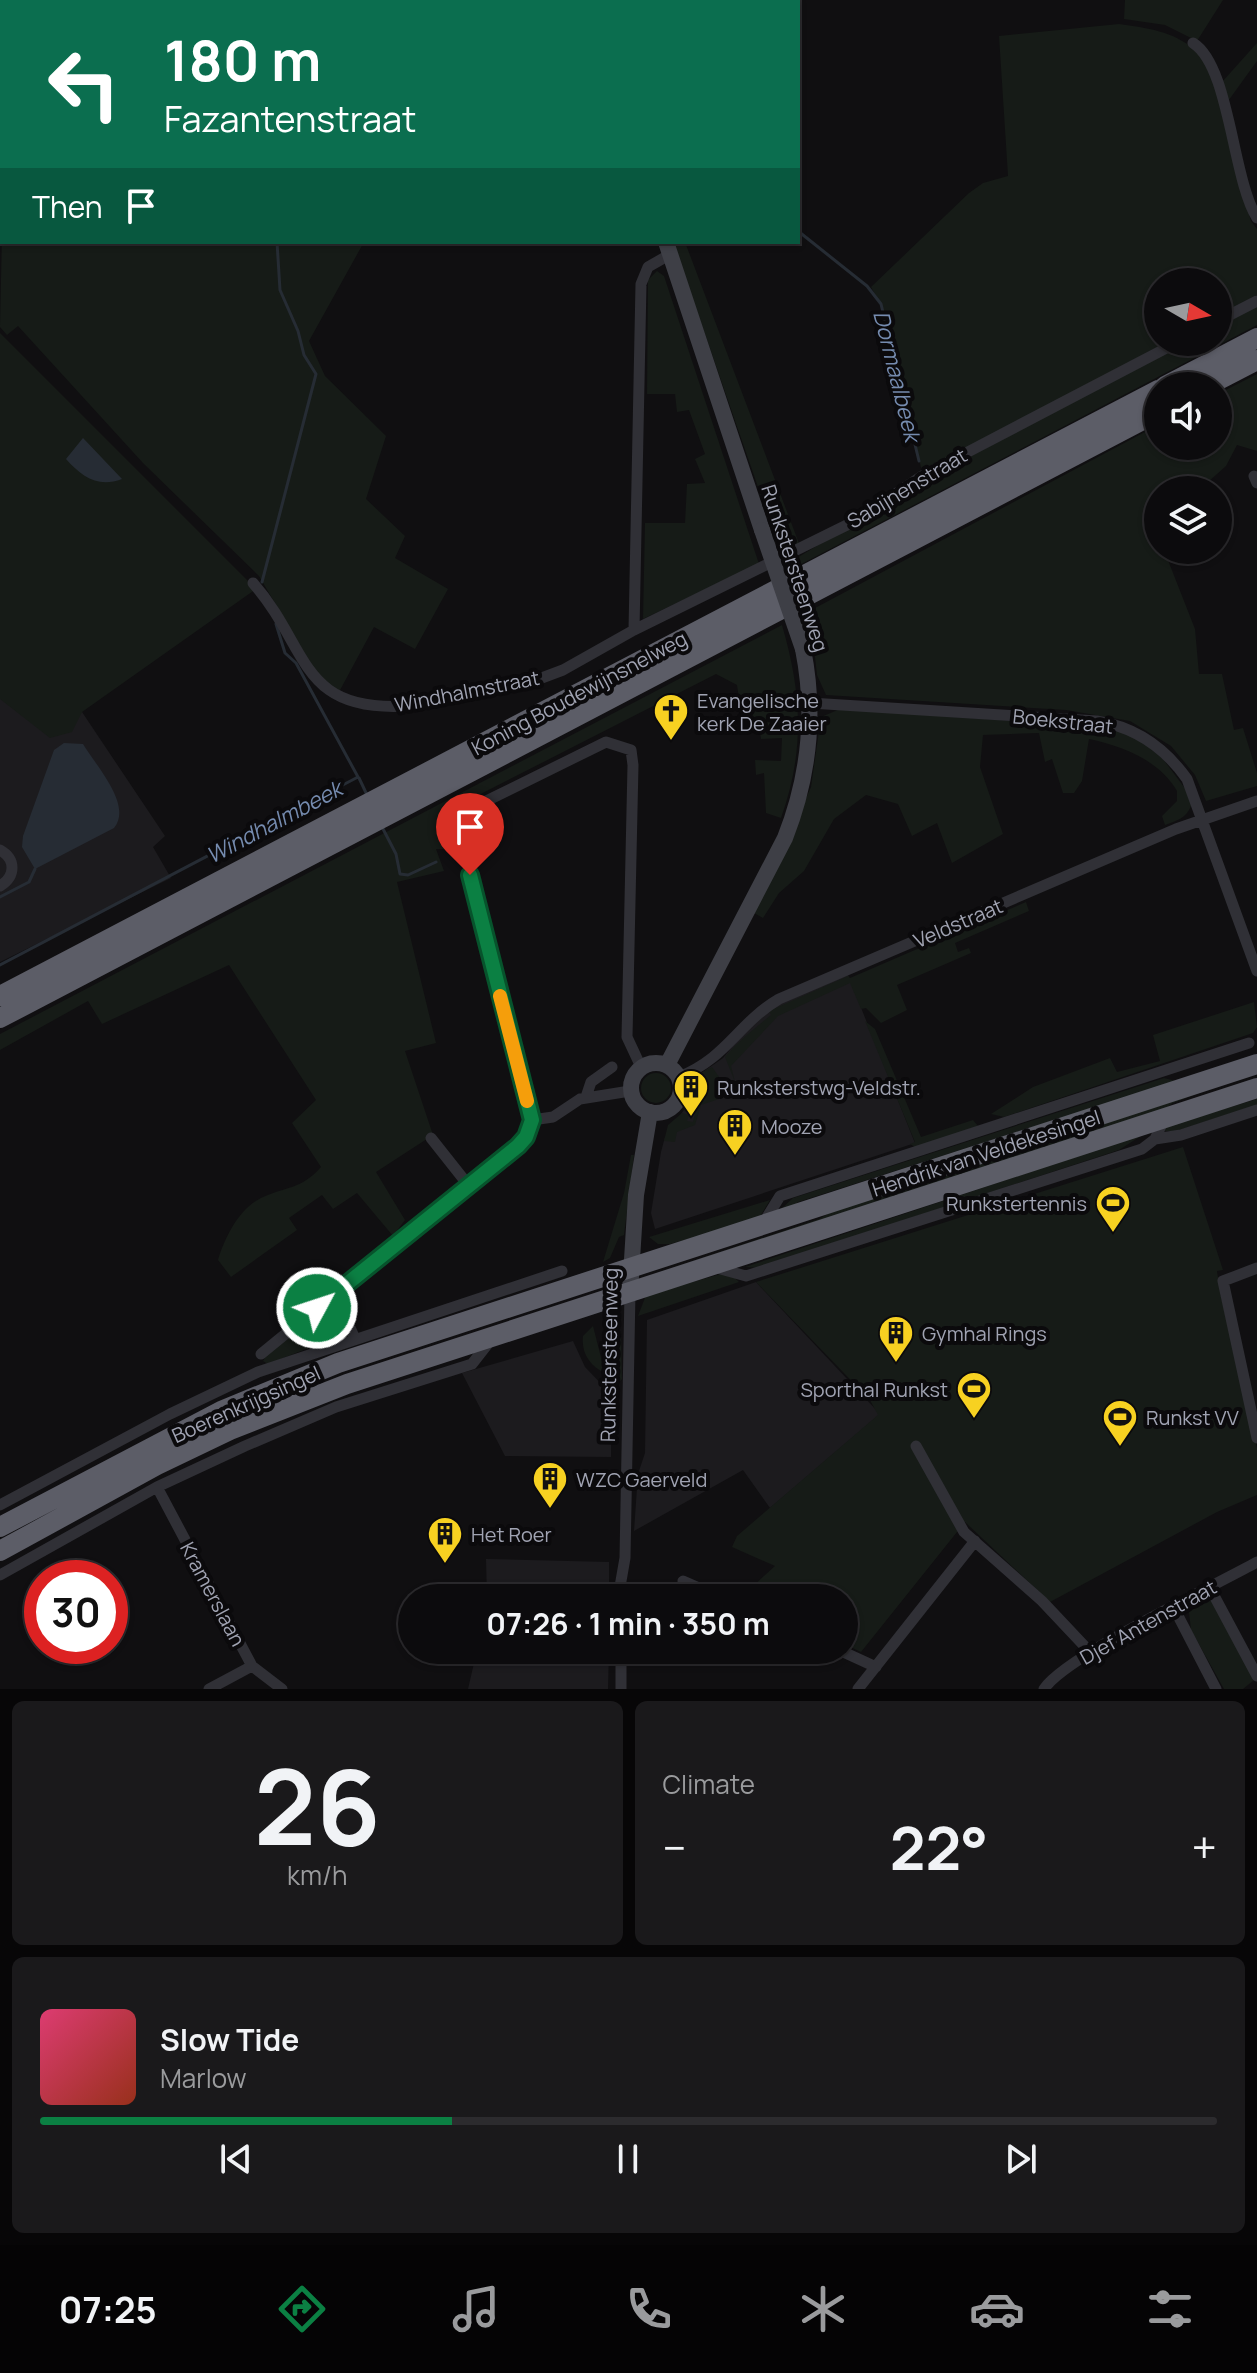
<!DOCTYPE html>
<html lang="en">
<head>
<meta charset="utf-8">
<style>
	body { margin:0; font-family:Manrope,sans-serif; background:#1a191b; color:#f1f3f6; height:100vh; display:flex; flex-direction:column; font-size:30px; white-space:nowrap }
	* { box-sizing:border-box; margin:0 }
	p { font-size:26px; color:#9a9b9d }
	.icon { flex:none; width:44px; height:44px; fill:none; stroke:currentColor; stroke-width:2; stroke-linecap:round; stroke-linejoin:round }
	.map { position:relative; height:1689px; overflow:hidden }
	.details { display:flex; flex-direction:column; gap:12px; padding:12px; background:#070607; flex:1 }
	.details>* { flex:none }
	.banner { position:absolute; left:0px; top:0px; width:800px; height:244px; box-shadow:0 2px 6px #0004,0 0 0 2px #2c2b2e; background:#0b6e4f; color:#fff; overflow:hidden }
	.needle { width:52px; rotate:99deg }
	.buttons { position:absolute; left:1144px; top:268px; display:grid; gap:16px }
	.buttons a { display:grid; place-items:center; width:88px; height:88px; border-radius:50%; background:#0c0b0d; box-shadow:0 2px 6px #0004,0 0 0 2px #2c2b2e; font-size:40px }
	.speed { position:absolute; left:24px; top:1560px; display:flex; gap:16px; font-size:40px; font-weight:700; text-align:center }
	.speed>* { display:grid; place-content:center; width:104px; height:104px; border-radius:50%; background:#0c0b0d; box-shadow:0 2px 6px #0004,0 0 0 2px #2c2b2e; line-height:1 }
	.speed .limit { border:12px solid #d22; background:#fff; color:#111 }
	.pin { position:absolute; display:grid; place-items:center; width:68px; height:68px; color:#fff; margin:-82px -34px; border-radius:50% 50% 50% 0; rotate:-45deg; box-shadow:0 0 8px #0007 }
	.pin .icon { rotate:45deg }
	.me { position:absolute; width:88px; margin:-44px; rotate:50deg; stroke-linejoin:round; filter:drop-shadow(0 0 6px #0008) }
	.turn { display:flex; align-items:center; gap:28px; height:168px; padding:0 32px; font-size:36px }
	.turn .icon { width:104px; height:104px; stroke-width:2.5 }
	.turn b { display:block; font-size:56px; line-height:68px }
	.then { display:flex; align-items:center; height:76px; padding:0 32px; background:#0003; gap:16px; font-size:30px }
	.big { font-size:60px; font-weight:700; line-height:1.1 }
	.details .tile { flex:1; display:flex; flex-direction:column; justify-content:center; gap:12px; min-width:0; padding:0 28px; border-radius:12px; background:#1a191b }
	.details .dial { align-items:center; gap:0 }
	.dial b { font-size:104px; line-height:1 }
	.song { display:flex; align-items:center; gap:24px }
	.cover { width:96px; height:96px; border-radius:12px; background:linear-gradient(135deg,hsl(340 70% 55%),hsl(10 70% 35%)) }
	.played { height:8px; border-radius:4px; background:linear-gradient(90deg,#0b8043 35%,#2c2b2e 35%) }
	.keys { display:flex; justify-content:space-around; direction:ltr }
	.heat { display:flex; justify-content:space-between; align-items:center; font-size:44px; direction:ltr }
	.details .tiles { flex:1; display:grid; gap:12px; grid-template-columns:1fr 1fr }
	.tile:last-child { grid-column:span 2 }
	.trip { position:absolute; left:398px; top:1584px; width:460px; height:80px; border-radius:40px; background:#0c0b0d; box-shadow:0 2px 6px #0004,0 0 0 2px #2c2b2e; font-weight:700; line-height:80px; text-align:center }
	.menu { display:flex; height:128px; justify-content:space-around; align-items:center; background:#050405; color:#9a9b9d }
	.menu .icon { width:56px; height:56px }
	.menu .current { color:#0b8043 }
	.menu b { font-size:36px; color:#f1f3f6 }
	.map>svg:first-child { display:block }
</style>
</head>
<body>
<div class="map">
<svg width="1257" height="1689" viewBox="0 0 1257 1689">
	<rect width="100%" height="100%" fill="#100f11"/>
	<path fill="#1c1b1e" d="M0,630L82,712L165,836L153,847L171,878L0,962Z
		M848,975L915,1143L655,1229L651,1213L661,1152L665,1137L693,1097L701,1091L700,1074L723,1058L754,1021L778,1003Z
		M756,1282L880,1414L770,1508L743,1470L634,1531L638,1474L645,1453L647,1320Z
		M573,1341L585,1367L611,1394V1457L505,1456L462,1373Z
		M486,1559L609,1562V1598H487Z
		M477,1650H609L608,1689H468Z"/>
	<path fill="#161b17" d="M0,0H309L313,2H2L0,169Z
		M1125,0H1223L1197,41L1165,25L1124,19Z
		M1119,24C1147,28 1173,31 1195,50C1220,70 1242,186 1251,221L1257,229V295L1218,315V282H1158V342H1167L922,472L887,316L871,287L969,193L983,183L1008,176L999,36Z
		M1257,43V61L1226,104L1222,82Z
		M2,232V242H364L309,341L325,376L386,436L366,499L405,536L395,558L448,589L415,649L374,627L339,692L319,678L259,576L143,463L18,326L7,335L0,327Z
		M673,242H685L800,546L782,556Z
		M657,271L664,276L759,564L643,619L645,523H685L687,484L705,483L695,459L705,454L689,410L677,412L675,394H647L648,280Z
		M1257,306V325L790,570L787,564L922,482L1187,342H1218V326Z
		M0,333L256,589L82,712L72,732L50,738L0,699Z
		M1257,374V451L1237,445L1226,466L1199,490H1158L1155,527L1158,550H1164L1195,629L1199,674H1222L1234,730L1243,728L1257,773V786L1206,801L1195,775L1171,746L1130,721L1066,710L826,695L817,675L814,648L802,615L1158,425V446H1218V394Z
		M782,625C802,693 805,751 781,818L766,813L764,773L756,775L755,760L781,761L782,738L761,739L760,732H749L748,725L743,726L737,685L716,674L469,800L453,818V849H436L444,871L397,882L436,1043L405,1051L433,1135L376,1172L405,1220L393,1236L357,1193L333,1209L322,1195L289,1218L297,1230L231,1277L218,1260C225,1237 239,1209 261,1198C286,1186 301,1190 321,1167L292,1123L316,1100L229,965L102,1024L88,1001L0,1050V1034Z
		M840,709L1058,724L1122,732L1140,740L1163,759L1193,799C1189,817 1181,819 1165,825L1162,816L1177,801V791C1159,760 1122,746 1089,739L1082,781L1074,793H1063L1052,759L1045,762L1039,733L983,735L980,767L1003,834L952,863L937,823L912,836L898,804L866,795L834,819L804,871L779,893L763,918L754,913L811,787L821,717Z
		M1026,902L1029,911L955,943L958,952L969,948L971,953L897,985L907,1010L881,1023L866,1008L861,1009L850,983L778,1016L731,1066L735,1082L725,1057C739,1040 754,1029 771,1015L769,1011L848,976L850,978Z
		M1254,1002L1257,1027L1253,1033L1004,1117L991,1114L1033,1087L1110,1058L1117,1072L1160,1061L1153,1035Z
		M865,1021L875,1029L921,1137L973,1120L978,1126L915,1147L910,1144L915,1142Z
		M712,1067L724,1084L725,1097L701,1105L695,1125L677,1132L675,1142L664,1141L668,1125L682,1113L689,1115L687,1121L693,1122L695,1114L684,1111L701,1091L699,1074Z
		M641 1088a15 15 0 1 1 30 0a15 15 0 1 1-30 0Z
		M1164,1078L1176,1081L798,1202L790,1210H780L793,1198Z
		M1239,1078L1173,1103L1162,1111L662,1271L819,1219L839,1207Z
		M1257,1099V1105L1176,1131H1165L1164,1127Z
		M1144,1134L1119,1150L759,1268L745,1267Z
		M1183,1147L1223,1270L1217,1271L1220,1292L1257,1448V1495L1217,1512L1050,1602L965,1522L861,1652L844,1644V1598L742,1596L775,1566L732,1547L737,1536L878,1415L870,1400L756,1282Z
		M631,1155H634L624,1235L619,1237L610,1258L603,1262L624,1193Z
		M770,1200L758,1220L670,1244H658L649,1237Z
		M721,1274L733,1276L739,1282L638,1316L646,1295Z
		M331,1304L343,1328L339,1336L268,1364L263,1361L267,1354Z
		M603,1325L612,1330L616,1327L621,1333L622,1379L617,1385Z
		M593,1326L605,1373C590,1366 581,1353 583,1336Z
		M1211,1598L1254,1680L1243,1689H1224L1191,1630L1189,1612Z"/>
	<path fill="#262c34" d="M83,438L122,479C98,488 82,477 66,459Z
		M64,743L83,744C96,766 133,805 114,828L35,869L22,847L23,836L54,750Z"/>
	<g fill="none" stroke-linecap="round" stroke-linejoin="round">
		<path stroke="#262c34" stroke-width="3" d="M270,0L271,2
			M798,231L867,286L881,304L919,461
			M262,582L316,374L304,355L298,331L280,290L277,242
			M359,778L368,797
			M381,825L396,854L400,874L408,875L436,862
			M0,897L29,882L35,869
			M0,965L358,777L296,663L285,653L276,624"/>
		<path stroke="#303036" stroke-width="11" d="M1193,43C1230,66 1232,178 1257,218
			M1218,321L1257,301
			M1254,476L1257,483
			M253,583C310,648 298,713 408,706L531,682L563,670L634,630L855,521L922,476L1178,342
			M634,630L641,284L648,267L669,255
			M810,703L1097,721C1135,727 1165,748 1187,779L1257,971
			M0,850C16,859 16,876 0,886
			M679,1077C728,1057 737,1024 779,999L1176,829L1257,801
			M586,1097L591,1082L612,1067
			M532,1120L553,1117L580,1099L630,1091
			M431,1138L469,1186
			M1155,1139L1181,1135L1257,1110
			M764,1222L780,1196L1249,1043
			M717,1268L746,1276L1142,1149L1155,1139L1165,1117
			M1257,1268L1223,1281L1257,1438
			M335,1293L355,1339
			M261,1354L526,1137L532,1120L459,824L462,814L472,808L606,742L631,750L633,765L627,1037L641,1067
			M916,1446L964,1532L1042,1601L1091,1653
			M157,1487L252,1666L282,1689
			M0,1505L170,1414L258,1372L562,1271
			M0,1575L157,1487L245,1446L336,1407L472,1364L490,1341
			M683,1581L722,1598
			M1210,1588L1257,1676
			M618,1598L625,1558L630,1292
			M1174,1608L1216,1689
			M839,1650L876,1667
			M209,1689L252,1666
			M621,1689V1650
			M858,1689L975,1541
			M1044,1689C1066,1656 1214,1586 1257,1562"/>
		<path stroke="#3e3f46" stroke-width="16" d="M671,2V0
			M666,242L762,530
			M631 1088a25 25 0 1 1 50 0a25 25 0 1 1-50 0Z
			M667,1065L785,838C809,777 816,714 803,649
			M630,1292L636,1195L650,1112"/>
		<path stroke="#5c5d67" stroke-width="20" d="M1165,386L1257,338
			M1207,386L1257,360
			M0,996L1158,390
			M0,1018L1158,412
			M0,1527L221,1411L338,1363L1257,1064
			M0,1551L157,1465L230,1430L347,1384L1257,1088"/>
		<path stroke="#3e3f46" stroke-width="16" d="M762,530L803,649"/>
	</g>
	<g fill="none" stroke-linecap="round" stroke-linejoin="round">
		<defs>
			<path id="route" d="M317,1308L518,1146L526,1137L532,1120L470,875"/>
		</defs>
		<use href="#route" stroke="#07532c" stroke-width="20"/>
		<use href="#route" stroke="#0b8043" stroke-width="14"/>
		<path stroke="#f59e0b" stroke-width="14" d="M500,996L527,1101"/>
	</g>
	<defs>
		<symbol id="church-pin" viewBox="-11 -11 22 30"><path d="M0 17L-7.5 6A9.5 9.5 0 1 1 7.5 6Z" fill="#f7d121" stroke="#0b0a0c"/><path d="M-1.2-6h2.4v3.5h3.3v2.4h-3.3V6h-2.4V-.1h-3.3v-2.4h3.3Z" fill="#111"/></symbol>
		<symbol id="building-pin" viewBox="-11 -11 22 30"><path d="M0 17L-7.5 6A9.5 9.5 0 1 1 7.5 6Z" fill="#f7d121" stroke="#0b0a0c"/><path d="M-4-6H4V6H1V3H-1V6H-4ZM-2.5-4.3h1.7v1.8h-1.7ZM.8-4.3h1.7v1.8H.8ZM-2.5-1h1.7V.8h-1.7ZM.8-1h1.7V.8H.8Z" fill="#111"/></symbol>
		<symbol id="stadium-pin" viewBox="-11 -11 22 30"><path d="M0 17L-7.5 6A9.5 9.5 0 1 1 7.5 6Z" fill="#f7d121" stroke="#0b0a0c"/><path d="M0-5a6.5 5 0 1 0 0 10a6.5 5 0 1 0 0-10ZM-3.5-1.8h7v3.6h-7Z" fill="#111"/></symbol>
	</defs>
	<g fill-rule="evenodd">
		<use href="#church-pin" x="651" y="691" width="40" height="54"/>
		<use href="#building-pin" x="671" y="1067" width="40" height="54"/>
		<use href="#building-pin" x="715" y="1106" width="40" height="54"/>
		<use href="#stadium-pin" x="1093" y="1183" width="40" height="54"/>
		<use href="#building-pin" x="876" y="1313" width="40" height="54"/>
		<use href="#stadium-pin" x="954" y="1369" width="40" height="54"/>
		<use href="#stadium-pin" x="1100" y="1397" width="40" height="54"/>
		<use href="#building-pin" x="530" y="1459" width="40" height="54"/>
		<use href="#building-pin" x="425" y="1514" width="40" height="54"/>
	</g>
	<g text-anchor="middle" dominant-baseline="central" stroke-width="8" stroke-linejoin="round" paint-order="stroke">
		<g font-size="20" fill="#a0a3b2" stroke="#0b0a0c">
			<text transform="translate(907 488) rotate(-31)">Sabijnenstraat</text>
			<text transform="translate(795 568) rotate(72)">Runkstersteenweg</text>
			<text transform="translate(467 691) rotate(-11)">Windhalmstraat</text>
			<text transform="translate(579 693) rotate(-28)">Koning Boudewijnsnelweg</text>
			<text transform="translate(1063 721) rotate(6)">Boekstraat</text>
			<text transform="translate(958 923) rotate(-23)">Veldstraat</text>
			<text transform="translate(986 1153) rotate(-18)">Hendrik van Veldekesingel</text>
			<text transform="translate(609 1355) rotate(-89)">Runkstersteenweg</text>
			<text transform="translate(246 1404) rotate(-24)">Boerenkrijgsingel</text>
			<text transform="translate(213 1594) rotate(62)">Kramerslaan</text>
			<text transform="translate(1148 1622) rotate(-29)">Djef Antenstraat</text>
		</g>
		<g font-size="20" fill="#a0a3b2" stroke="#0b0a0c" text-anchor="start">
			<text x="697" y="700">Evangelische<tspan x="697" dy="23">kerk De Zaaier</tspan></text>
			<text x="717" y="1087">Runksterstwg-Veldstr.</text>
			<text x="761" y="1126">Mooze</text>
			<text x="1087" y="1203" text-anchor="end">Runkstertennis</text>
			<text x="922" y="1333">Gymhal Rings</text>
			<text x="948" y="1389" text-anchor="end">Sporthal Runkst</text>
			<text x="1146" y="1417">Runkst VV</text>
			<text x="576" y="1479">WZC Gaerveld</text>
			<text x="471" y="1534">Het Roer</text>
		</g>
		<g font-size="22" font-style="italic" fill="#758baf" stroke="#0b0a0c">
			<text transform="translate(897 376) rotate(76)">Dormaalbeek</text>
			<text transform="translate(274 822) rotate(-28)">Windhalmbeek</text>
		</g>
	</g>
</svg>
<div class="buttons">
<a><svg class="needle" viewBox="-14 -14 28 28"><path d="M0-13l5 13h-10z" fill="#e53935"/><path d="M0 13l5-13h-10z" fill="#9a9b9d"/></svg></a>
<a><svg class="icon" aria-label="sound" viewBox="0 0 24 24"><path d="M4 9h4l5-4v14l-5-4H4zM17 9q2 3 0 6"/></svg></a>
<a><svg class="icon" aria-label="layers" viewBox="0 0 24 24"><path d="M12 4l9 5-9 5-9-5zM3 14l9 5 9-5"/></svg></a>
</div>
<div class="speed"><div class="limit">30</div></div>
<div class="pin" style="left:470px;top:875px;background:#d93025"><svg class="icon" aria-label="arrive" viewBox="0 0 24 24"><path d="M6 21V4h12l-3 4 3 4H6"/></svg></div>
<svg class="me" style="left:317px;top:1308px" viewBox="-20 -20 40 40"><circle r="17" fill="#0b8043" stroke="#fff" stroke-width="3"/><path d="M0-11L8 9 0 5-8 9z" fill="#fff"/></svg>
<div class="trip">07:26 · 1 min · 350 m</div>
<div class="banner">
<div class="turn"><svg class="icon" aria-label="left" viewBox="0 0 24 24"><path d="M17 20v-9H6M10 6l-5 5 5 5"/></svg><div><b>180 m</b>Fazantenstraat</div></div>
<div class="then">Then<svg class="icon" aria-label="arrive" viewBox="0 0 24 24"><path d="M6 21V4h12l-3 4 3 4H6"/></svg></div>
</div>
</div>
<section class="details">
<div class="tiles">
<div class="tile dial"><b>26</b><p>km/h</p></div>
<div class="tile"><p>Climate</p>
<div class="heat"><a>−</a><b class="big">22°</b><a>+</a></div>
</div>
<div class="tile">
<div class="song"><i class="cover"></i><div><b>Slow Tide</b><p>Marlow</p></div></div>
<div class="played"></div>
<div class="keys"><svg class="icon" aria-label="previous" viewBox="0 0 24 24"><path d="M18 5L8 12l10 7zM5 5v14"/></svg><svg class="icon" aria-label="pause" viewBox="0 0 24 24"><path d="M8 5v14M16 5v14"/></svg><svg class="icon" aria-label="next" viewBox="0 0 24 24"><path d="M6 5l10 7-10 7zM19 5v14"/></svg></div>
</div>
</div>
</section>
<nav class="menu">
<b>07:25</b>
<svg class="icon current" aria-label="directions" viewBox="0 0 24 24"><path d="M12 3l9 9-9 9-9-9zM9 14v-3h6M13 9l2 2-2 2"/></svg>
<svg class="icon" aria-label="music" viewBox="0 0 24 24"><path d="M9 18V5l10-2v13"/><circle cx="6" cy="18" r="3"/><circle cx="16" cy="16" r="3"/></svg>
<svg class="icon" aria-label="phone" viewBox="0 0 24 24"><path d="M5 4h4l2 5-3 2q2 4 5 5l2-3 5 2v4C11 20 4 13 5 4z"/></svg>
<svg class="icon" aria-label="climate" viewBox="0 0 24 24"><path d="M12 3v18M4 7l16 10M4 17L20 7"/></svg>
<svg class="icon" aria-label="car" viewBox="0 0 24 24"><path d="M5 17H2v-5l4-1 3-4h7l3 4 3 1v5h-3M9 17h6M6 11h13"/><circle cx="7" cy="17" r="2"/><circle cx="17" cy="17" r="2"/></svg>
<svg class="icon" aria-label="filters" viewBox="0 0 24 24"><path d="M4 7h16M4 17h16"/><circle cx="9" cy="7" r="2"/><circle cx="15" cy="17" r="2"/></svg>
</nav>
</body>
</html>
